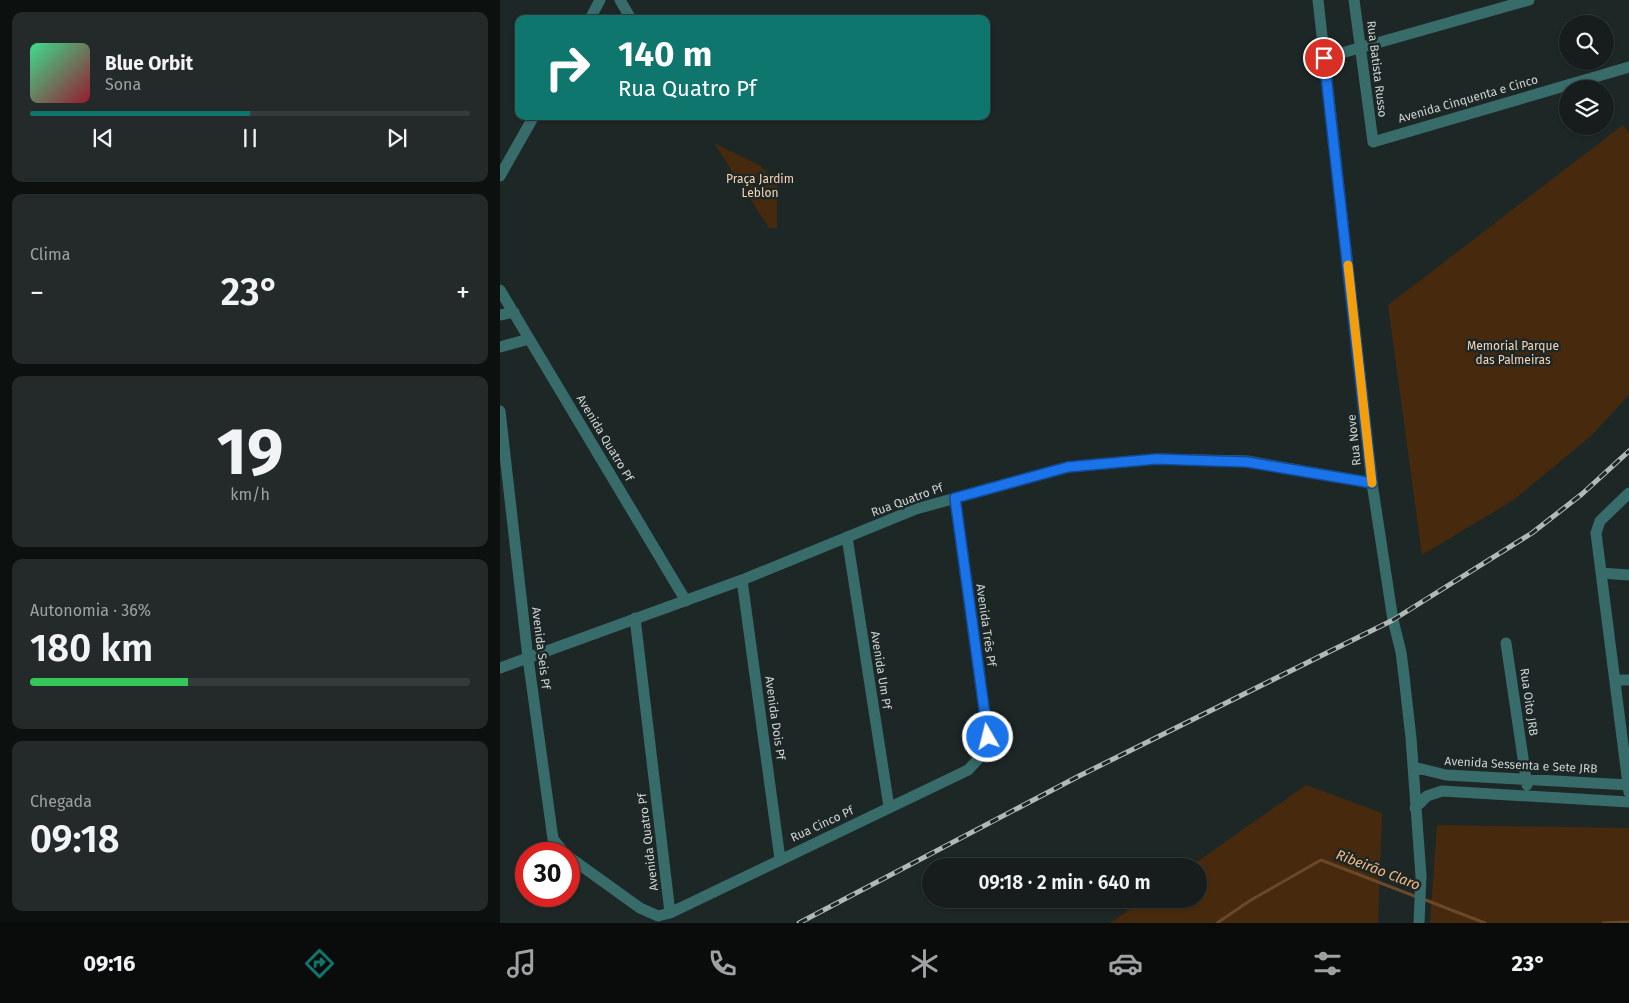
<!DOCTYPE html>
<html lang="pt">
<head>
<meta charset="utf-8">
<style>
	body { margin:0; font-family:"Fira Sans",sans-serif; background:#232a29; color:#f1f3f6; height:100vh; display:flex; flex-direction:column; font-size:19px; white-space:nowrap }
	* { box-sizing:border-box; margin:0 }
	p { font-size:16px; color:#9ea2a3 }
	.icon { flex:none; width:28px; height:28px; fill:none; stroke:currentColor; stroke-width:2; stroke-linecap:round; stroke-linejoin:round }
	.map { position:relative; flex:1; overflow:hidden }
	.panel { display:flex; flex-direction:column; gap:12px; padding:12px; background:#0c100f; width:500px }
	.panel>* { flex:none }
	.guide { position:absolute; left:15px; top:15px; width:475px; height:105px; border-radius:10px; box-shadow:0 1px 4px #0004,0 0 0 1px #353b3b; background:#0f766e; color:#fff; overflow:hidden }
	.tools { position:absolute; left:1059px; top:15px; display:grid; gap:10px }
	.tools a { display:grid; place-items:center; width:55px; height:55px; border-radius:50%; background:#161d1c; box-shadow:0 1px 4px #0004,0 0 0 1px #353b3b; font-size:25px }
	.speed { position:absolute; left:15px; top:842px; display:flex; gap:10px; font-size:25px; font-weight:700; text-align:center }
	.speed>* { display:grid; place-content:center; width:65px; height:65px; border-radius:50%; background:#161d1c; box-shadow:0 1px 4px #0004,0 0 0 1px #353b3b; line-height:1 }
	.speed .limit { border:8px solid #d22; background:#fff; color:#111 }
	.pin { position:absolute; display:grid; place-items:center; width:42px; height:42px; color:#fff; margin:-21px; border:2px solid #fff; border-radius:50%; box-shadow:0 1px 5px #0007 }
	.me { position:absolute; width:55px; margin:-28px; rotate:352deg; stroke-linejoin:round; filter:drop-shadow(0 0 4px #0008) }
	.turn { display:flex; align-items:center; gap:18px; height:105px; padding:0 20px; font-size:22px }
	.turn .icon { width:65px; height:65px; stroke-width:2.5 }
	.turn b { display:block; font-size:35px; line-height:42px }
	.big { font-size:38px; font-weight:600; line-height:1.1 }
	.panel .widget { flex:1; display:flex; flex-direction:column; justify-content:center; gap:8px; min-width:0; padding:0 18px; border-radius:10px; background:#232a29 }
	.panel .dial { align-items:center; gap:0 }
	.dial b { font-size:65px; line-height:1 }
	.song { display:flex; align-items:center; gap:15px }
	.cover { width:60px; height:60px; border-radius:8px; background:linear-gradient(135deg,hsl(150 70% 55%),hsl(350 70% 35%)) }
	.played { height:5px; border-radius:2px; background:linear-gradient(90deg,#0f766e 50%,#353b3b 50%) }
	.keys { display:flex; justify-content:space-around; direction:ltr }
	.heat { display:flex; justify-content:space-between; align-items:center; font-size:28px; direction:ltr }
	.charge { height:8px; border-radius:4px; background:linear-gradient(90deg,#34c759 36%,#353b3b 0) }
	.trip { position:absolute; left:422px; top:858px; width:285px; height:50px; border-radius:25px; background:#161d1c; box-shadow:0 1px 4px #0004,0 0 0 1px #353b3b; font-weight:600; line-height:50px; text-align:center }
	.dock { display:flex; height:80px; justify-content:space-around; align-items:center; background:#090c0b; color:#9ea2a3 }
	.dock .icon { width:35px; height:35px }
	.dock .on { color:#0f766e }
	.dock b { font-size:22px; color:#f1f3f6 }
	main { display:flex; flex:1; min-height:0 }
	.map>svg:first-child { display:block }
</style>
</head>
<body>
<main>
<section class="panel">
<div class="widget">
<div class="song"><i class="cover"></i><div><b>Blue Orbit</b><p>Sona</p></div></div>
<div class="played"></div>
<div class="keys"><svg class="icon" aria-label="previous" viewBox="0 0 24 24"><path d="M18 5L8 12l10 7zM5 5v14"/></svg><svg class="icon" aria-label="pause" viewBox="0 0 24 24"><path d="M8 5v14M16 5v14"/></svg><svg class="icon" aria-label="next" viewBox="0 0 24 24"><path d="M6 5l10 7-10 7zM19 5v14"/></svg></div>
</div>
<div class="widget"><p>Clima</p>
<div class="heat"><a>−</a><b class="big">23°</b><a>+</a></div>
</div>
<div class="widget dial"><b>19</b><p>km/h</p></div>
<div class="widget"><p>Autonomia · 36%</p><b class="big">180 km</b><div class="charge"></div></div>
<div class="widget"><p>Chegada</p><b class="big">09:18</b></div>
</section>
<div class="map">
<svg width="1129" height="923" viewBox="0 0 1129 923">
	<rect width="100%" height="100%" fill="#1d2726"/>
	<path fill="#472a0e" d="M1123,125L1129,133V395L1091,436L1012,501L922,555L888,305Z
		M214,143L261,166L277,183V228H269Z
		M806,785L882,813L878,923H610L645,899H699V866H691Z
		M937,825L1129,828V923H930Z"/>
	<g fill="none" stroke-linecap="round" stroke-linejoin="round">
		<path stroke="#6a4829" stroke-width="3" d="M923,899L985,923
			M717,923L751,900L821,860L917,897
			M1103,923L1129,922"/>
		<path stroke="#376c6a" stroke-width="11" d="M120,0L131,19
			M818,0L872,483L893,620L901,652L904,676L911,738L921,876L919,923
			M854,0L873,142L1129,67
			M90,19L100,0
			M824,58L1029,0
			M0,176L34,116
			M0,290L186,601
			M0,315L14,312
			M0,347L29,339
			M0,411L28,658L53,839L65,854
			M1129,493L1100,521L1096,533L1129,792
			M347,537L389,807
			M1101,573L1129,575
			M242,580L280,859
			M135,618L170,913
			M1006,643L1027,785
			M0,668L242,580L416,509L568,467L656,459L747,461L872,483
			M1115,680H1129
			M913,767L946,775L1129,785
			M915,808L927,796L942,791L1129,802
			M69,857L140,908L158,916L170,913L468,770L482,755L488,737L455,498"/>
		<defs>
			<path id="rail" d="M299,923L579,776L893,620L1032,533L1082,494L1129,451"/>
		</defs>
		<use href="#rail" stroke="#b1b8b8" stroke-width="5"/>
		<use href="#rail" stroke="#1d2726" stroke-width="3" stroke-dasharray="9" stroke-linecap="butt"/>
	</g>
	<g fill="none" stroke-linecap="round" stroke-linejoin="round">
		<defs>
			<path id="route" d="M488,737L455,498L568,467L656,459L747,462L872,483L824,58"/>
		</defs>
		<use href="#route" stroke="#114b97" stroke-width="12"/>
		<use href="#route" stroke="#1a73e8" stroke-width="9"/>
		<path stroke="#f59e0b" stroke-width="9" d="M848,265L872,483"/>
	</g>
	<g text-anchor="middle" dominant-baseline="central" stroke-width="5" stroke-linejoin="round" paint-order="stroke">
		<g font-size="12" fill="#ced4d4" stroke="#1d2726">
			<text transform="translate(877 69) rotate(83)">Rua Batista Russo</text>
			<text transform="translate(968 99) rotate(-16)">Avenida Cinquenta e Cinco</text>
			<text transform="translate(105 438) rotate(59)">Avenida Quatro Pf</text>
			<text transform="translate(854 440) rotate(-96)">Rua Nove</text>
			<text transform="translate(407 500) rotate(-20)">Rua Quatro Pf</text>
			<text transform="translate(486 625) rotate(82)">Avenida Três Pf</text>
			<text transform="translate(41 648) rotate(83)">Avenida Seis Pf</text>
			<text transform="translate(381 670) rotate(81)">Avenida Um Pf</text>
			<text transform="translate(1029 702) rotate(82)">Rua Oito JRB</text>
			<text transform="translate(275 718) rotate(82)">Avenida Dois Pf</text>
			<text transform="translate(1021 765) rotate(3)">Avenida Sessenta e Sete JRB</text>
			<text transform="translate(322 824) rotate(-25)">Rua Cinco Pf</text>
			<text transform="translate(148 842) rotate(-97)">Avenida Quatro Pf</text>
		</g>
		<g font-size="12" fill="#f8d4b5" stroke="#1d2726">
			<text x="260" y="179">Praça Jardim<tspan x="260" dy="14">Leblon</tspan></text>
			<text x="1013" y="346">Memorial Parque<tspan x="1013" dy="14">das Palmeiras</tspan></text>
		</g>
		<g font-size="14" font-style="italic" fill="#f3b985" stroke="#1d2726">
			<text transform="translate(878 870) rotate(21)">Ribeirão Claro</text>
		</g>
	</g>
</svg>
<div class="tools">
<a><svg class="icon" aria-label="search" viewBox="0 0 24 24"><circle cx="10" cy="10" r="6"/><path d="M15 15l6 6"/></svg></a>
<a><svg class="icon" aria-label="layers" viewBox="0 0 24 24"><path d="M12 4l9 5-9 5-9-5zM3 14l9 5 9-5"/></svg></a>
</div>
<div class="speed"><div class="limit">30</div></div>
<div class="pin" style="left:824px;top:58px;background:#d93025"><svg class="icon" aria-label="arrive" viewBox="0 0 24 24"><path d="M6 21V4h12l-3 4 3 4H6"/></svg></div>
<svg class="me" style="left:488px;top:737px" viewBox="-20 -20 40 40"><circle r="17" fill="#1a73e8" stroke="#fff" stroke-width="3"/><path d="M0-11L8 9 0 5-8 9z" fill="#fff"/></svg>
<div class="trip">09:18 · 2 min · 640 m</div>
<div class="guide">
<div class="turn"><svg class="icon" aria-label="right" viewBox="0 0 24 24"><path d="M7 20v-9h11M14 6l5 5-5 5"/></svg><div><b>140 m</b>Rua Quatro Pf</div></div>
</div>
</div>
</main>
<nav class="dock">
<b>09:16</b>
<svg class="icon on" aria-label="directions" viewBox="0 0 24 24"><path d="M12 3l9 9-9 9-9-9zM9 14v-3h6M13 9l2 2-2 2"/></svg>
<svg class="icon" aria-label="music" viewBox="0 0 24 24"><path d="M9 18V5l10-2v13"/><circle cx="6" cy="18" r="3"/><circle cx="16" cy="16" r="3"/></svg>
<svg class="icon" aria-label="phone" viewBox="0 0 24 24"><path d="M5 4h4l2 5-3 2q2 4 5 5l2-3 5 2v4C11 20 4 13 5 4z"/></svg>
<svg class="icon" aria-label="climate" viewBox="0 0 24 24"><path d="M12 3v18M4 7l16 10M4 17L20 7"/></svg>
<svg class="icon" aria-label="car" viewBox="0 0 24 24"><path d="M5 17H2v-5l4-1 3-4h7l3 4 3 1v5h-3M9 17h6M6 11h13"/><circle cx="7" cy="17" r="2"/><circle cx="17" cy="17" r="2"/></svg>
<svg class="icon" aria-label="filters" viewBox="0 0 24 24"><path d="M4 7h16M4 17h16"/><circle cx="9" cy="7" r="2"/><circle cx="15" cy="17" r="2"/></svg>
<b>23°</b>
</nav>
</body>
</html>
